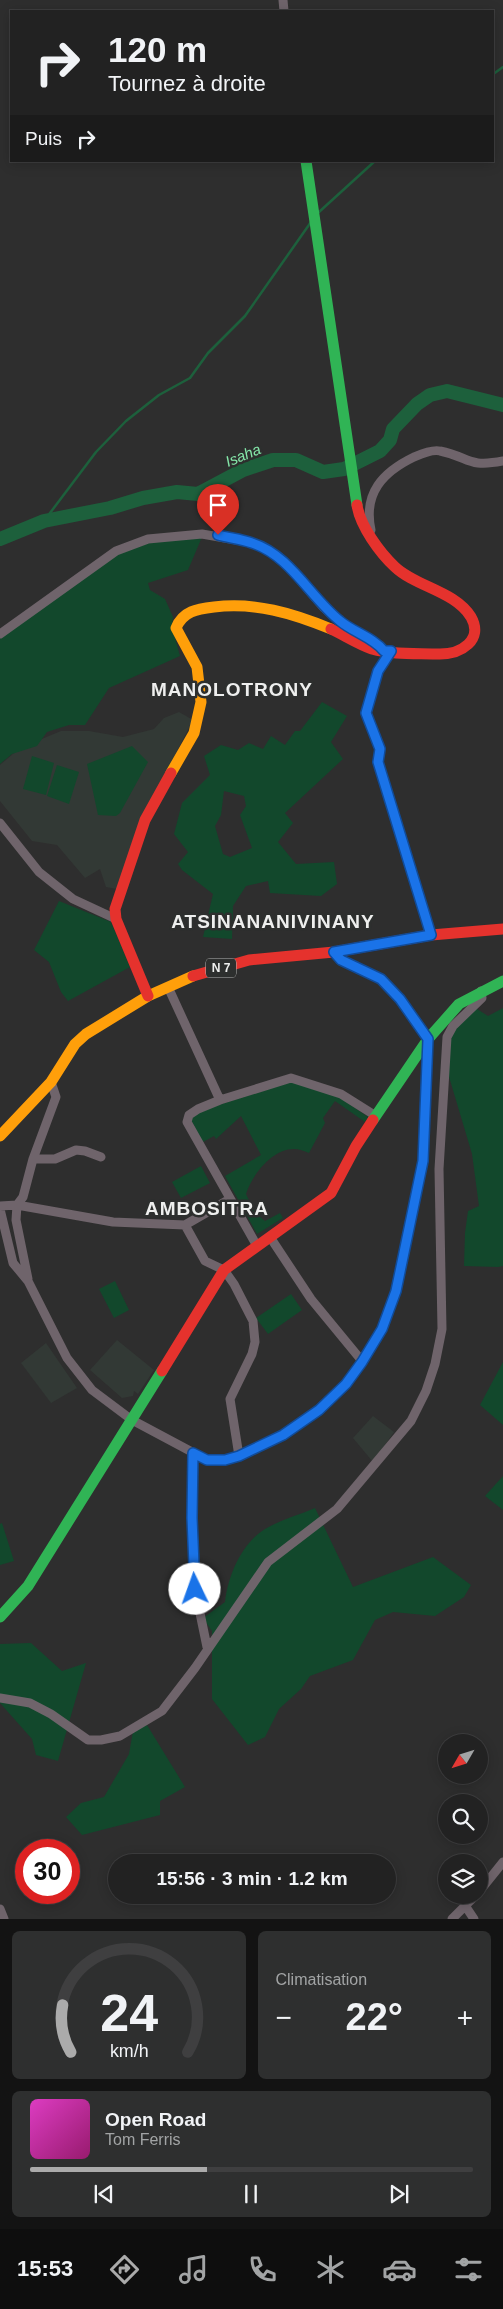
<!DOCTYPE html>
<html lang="fr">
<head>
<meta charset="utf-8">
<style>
	body { margin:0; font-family:Helvetica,sans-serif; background:#2e2f2f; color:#f1f3f6; height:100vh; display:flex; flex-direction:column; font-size:19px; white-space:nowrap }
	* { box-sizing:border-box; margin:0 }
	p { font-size:16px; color:#a2a4a5 }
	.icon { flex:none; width:28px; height:28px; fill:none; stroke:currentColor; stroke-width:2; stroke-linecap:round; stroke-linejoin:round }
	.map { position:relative; height:1919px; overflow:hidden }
	.drawer { display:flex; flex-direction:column; gap:12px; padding:12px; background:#131313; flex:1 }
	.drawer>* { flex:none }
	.hud { position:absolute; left:10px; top:10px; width:484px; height:152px; border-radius:0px; box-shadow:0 2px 12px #0003,0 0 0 1px #3f3f40; background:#222; color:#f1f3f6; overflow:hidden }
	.needle { width:32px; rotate:231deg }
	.fabs { position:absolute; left:438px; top:1734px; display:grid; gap:10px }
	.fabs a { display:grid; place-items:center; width:50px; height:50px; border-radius:50%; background:#222; box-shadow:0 2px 12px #0003,0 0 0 1px #3f3f40; font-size:25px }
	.speed { position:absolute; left:15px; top:1839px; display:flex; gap:10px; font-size:25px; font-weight:700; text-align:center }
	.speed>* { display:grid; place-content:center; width:65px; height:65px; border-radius:50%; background:#222; box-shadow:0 2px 12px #0003,0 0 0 1px #3f3f40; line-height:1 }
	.speed .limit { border:8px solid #d22; background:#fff; color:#111 }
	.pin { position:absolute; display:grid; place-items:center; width:42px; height:42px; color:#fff; margin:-51px -21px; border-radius:50% 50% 50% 0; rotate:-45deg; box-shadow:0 0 5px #0007 }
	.pin .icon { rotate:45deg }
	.me { position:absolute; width:55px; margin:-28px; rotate:357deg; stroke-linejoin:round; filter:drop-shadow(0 0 4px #0008) }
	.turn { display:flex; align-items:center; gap:18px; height:105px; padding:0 15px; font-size:22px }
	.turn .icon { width:65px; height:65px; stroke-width:2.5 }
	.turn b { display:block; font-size:35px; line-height:42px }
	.then { display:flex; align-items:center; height:48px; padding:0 15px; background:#0003; gap:10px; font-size:19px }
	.big { font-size:38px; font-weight:700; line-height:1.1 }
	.drawer .widget { flex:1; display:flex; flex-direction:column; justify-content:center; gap:8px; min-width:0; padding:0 18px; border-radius:8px; background:#2e2f2f }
	.drawer .dial { align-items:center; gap:0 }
	.dial svg { height:130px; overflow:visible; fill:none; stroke:#3f3f40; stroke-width:7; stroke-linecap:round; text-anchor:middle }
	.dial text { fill:#f1f3f6; stroke:none }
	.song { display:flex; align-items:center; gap:15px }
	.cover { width:60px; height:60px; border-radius:8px; background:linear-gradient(135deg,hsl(310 70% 55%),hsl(320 70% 35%)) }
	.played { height:5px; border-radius:2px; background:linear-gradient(90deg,#ababab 40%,#3f3f40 40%) }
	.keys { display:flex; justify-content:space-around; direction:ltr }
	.heat { display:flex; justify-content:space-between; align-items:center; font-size:28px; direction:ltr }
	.drawer .tiles { flex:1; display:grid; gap:12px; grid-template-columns:1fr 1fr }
	.widget:last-child { grid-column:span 2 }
	.trip { position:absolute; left:108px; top:1854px; width:288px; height:50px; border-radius:25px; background:#222; box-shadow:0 2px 12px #0003,0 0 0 1px #3f3f40; font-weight:700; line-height:50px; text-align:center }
	.tabs { display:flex; height:80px; justify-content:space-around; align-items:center; background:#0e0e0e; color:#a2a4a5 }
	.tabs .icon { width:35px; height:35px }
	.tabs .current { color:#ababab }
	.tabs b { font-size:22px; color:#f1f3f6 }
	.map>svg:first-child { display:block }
</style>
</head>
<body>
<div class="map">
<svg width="503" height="1919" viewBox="0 0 503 1919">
	<rect width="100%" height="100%" fill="#2e2e2e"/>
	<path fill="#323935" d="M179,712L193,720L143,817L117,889L106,887L100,869L85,878L57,845L32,841L0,801V765L20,748L61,731H89L123,737L154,729L164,718Z
		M117,1340L154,1370L138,1394L134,1391L133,1396L122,1398L90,1370Z
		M46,1343L77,1388L51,1403L21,1363Z
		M373,1416L394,1432L373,1462L353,1438Z"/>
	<path fill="#12482c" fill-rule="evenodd" d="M202,537L188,570L148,583L150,590L165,599L173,617L172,627L180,656L109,688L85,725H69L47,732L37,746L12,754L0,764V637L117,554L149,543Z
		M322,702L347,716L331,742L343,759L285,813L293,823L278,842L296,864L334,862L337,884L321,896L270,893L268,881L246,886L233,906L232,939L203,937L213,894L182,870L178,864L188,852L174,834L182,803L210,775L204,756L221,745L238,750L249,743L263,749L271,736L285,745L295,731H300ZM224,791L244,796L246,806L240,815L252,848L230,857L223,854L215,826L221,815Z
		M132,746L148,762L120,813L116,816L98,815L87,764Z
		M32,756L54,763L46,795L23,789Z
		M57,765L79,772L69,804L47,796Z
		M59,901L111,922L130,967L68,1001L61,992L49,962L34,950Z
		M474,1007L488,1016L503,1008V1266L498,1267L464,1266L465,1233L468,1211L479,1206L472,1154L447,1070L451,1034Z
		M291,1082L339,1097L368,1117L365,1122L335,1101L323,1118L325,1123L309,1153C304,1151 299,1149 294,1149C272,1149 252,1175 246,1194L255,1213L265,1221L280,1213L283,1218L257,1234L225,1176L261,1155L241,1116L216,1139L214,1136L203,1142L191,1120L194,1115L206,1109Z
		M201,1166L210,1183L181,1198L172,1182Z
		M115,1281L129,1310L114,1318L99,1289Z
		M291,1294L302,1310L268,1334L256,1318Z
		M503,1362V1425L480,1405Z
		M503,1476V1510L485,1496Z
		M315,1508L353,1587L433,1557L471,1585L464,1597L435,1616L393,1612L375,1620L353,1660L310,1676L301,1689L279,1709L265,1737L248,1745L212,1699V1631L203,1618L225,1602C228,1576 241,1544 265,1529C280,1520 299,1515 315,1508Z
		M2,1523L14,1561L0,1565V1524Z
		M31,1643L62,1671L86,1663L58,1761L36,1755L32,1739L0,1703V1644Z
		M147,1725L185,1787L160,1801V1815L82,1835L66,1817L81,1803L104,1797L129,1754L133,1731Z"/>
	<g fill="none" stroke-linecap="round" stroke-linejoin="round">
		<path stroke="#1d603c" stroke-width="2.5" d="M492,75L503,67
			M319,212L375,161
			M44,521L96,452L126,421L159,395L190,378L208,353L245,316L311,222"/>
		<path stroke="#1d603c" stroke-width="14" d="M0,539L44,521L110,508L143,498L177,492L198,494L243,470L273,460H296L323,472L344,469L380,451L390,440L393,429L417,404L430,395L447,391L503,405"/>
		<path stroke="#6f646b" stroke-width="9" d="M283,0L284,11
			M371,530C363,493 383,472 414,457C421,454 432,449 440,451C470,457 467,468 503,461
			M0,634L116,551L148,539L202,534L253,543L269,551L289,567L324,608L341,623L383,649
			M391,651L377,671L367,713L380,749L378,761L431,935
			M0,823L39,872L73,899L116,919
			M168,987L220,1100
			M33,1159H55L76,1150L85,1151L101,1157
			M0,1206L17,1205L113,1222L185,1225L230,1199
			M0,1209L13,1263L28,1281L67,1358L92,1390L132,1420L207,1460H225L239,1456L283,1435L319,1410L346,1384L362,1361L382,1329L396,1291L423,1161L428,1039L400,999L381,979L341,960L334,952
			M185,1225L205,1261L224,1270L234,1284L253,1321L255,1342L252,1354L230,1399L239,1456
			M270,1237L311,1299L362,1361
			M257,1246L187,1122L189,1115L198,1109L220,1100L291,1078L341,1094L376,1116
			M28,1279L16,1220L17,1205L23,1197L33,1159L56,1097L51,1082
			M193,1453L192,1518L195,1589L207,1647
			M0,1698L30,1703L51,1714L88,1740H101L120,1736L162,1711L195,1668L268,1562L337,1509L411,1421L426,1391L435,1364L442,1329L439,1169L447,1037L453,1026L482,998L481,991
			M479,1892L503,1862
			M466,1907L474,1919
			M0,1909L4,1919
			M452,1919L476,1895"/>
		<path stroke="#30b455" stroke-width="11" d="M306,161L357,505
			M373,1120L428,1039L459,1004L503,981
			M0,1617L28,1586L162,1371"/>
		<path stroke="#ff9f0a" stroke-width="11" d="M171,773L194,733L201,702L197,667L176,628C183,611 197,609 214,607C255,602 292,613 331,629
			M0,1136L51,1082L75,1044L86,1034L148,996L193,976"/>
		<path stroke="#e5322d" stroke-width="11" d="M331,629C344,635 358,644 372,649C393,655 418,653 440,654C461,654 484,640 471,617C455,591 416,587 395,567C380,553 360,526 357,505
			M193,976L249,960L334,952L431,935L503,929
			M148,996L116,919L115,909L145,820L171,773
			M162,1371L224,1270L331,1193L356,1146L373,1120"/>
	</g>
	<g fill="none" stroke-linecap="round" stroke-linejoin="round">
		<defs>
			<path id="route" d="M195,1589L192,1518L193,1453L207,1460H225L239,1456L283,1435L319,1410L346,1384L362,1362L382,1329L396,1291L423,1161L428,1039L400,999L381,979L341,960L334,952L431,935L378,762L380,749L366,713L378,671L391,651H384C374,638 353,632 340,621C310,597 290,555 252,543C241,539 229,538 218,535"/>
		</defs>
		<use href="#route" stroke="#114b97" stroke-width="12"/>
		<use href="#route" stroke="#1a73e8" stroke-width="9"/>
	</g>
	<g text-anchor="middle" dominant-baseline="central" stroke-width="5" stroke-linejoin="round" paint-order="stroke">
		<rect fill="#2d2f2e" stroke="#b4b5b4" stroke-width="1" x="206" y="958.5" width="30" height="19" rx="4"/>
		<g font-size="12" font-weight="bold" fill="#eeefee">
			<text x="221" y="968">N 7</text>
		</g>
		<g font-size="15" font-style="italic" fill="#85e6a9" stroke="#2d2f2e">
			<text transform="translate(243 455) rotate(-22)">Isaha</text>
		</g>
		<g font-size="19" font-weight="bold" letter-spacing="1" fill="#eeefee" stroke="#2d2f2e">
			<text x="232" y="689">MANOLOTRONY</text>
			<text x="273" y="921">ATSINANANIVINANY</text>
			<text x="207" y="1208">AMBOSITRA</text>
		</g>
	</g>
</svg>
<div class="fabs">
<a><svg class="needle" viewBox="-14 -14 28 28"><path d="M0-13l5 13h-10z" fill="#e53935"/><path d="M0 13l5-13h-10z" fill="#a2a4a5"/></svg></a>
<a><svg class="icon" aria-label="search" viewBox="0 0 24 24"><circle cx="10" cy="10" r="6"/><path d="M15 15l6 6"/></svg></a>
<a><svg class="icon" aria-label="layers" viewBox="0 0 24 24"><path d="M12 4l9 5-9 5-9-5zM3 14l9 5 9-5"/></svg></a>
</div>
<div class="speed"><div class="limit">30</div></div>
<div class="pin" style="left:218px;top:535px;background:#d93025"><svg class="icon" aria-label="arrive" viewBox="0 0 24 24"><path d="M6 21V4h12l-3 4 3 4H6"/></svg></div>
<svg class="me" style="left:195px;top:1589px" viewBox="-20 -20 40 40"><circle r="19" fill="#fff"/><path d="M0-13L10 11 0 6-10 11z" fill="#1a73e8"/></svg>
<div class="trip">15:56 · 3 min · 1.2 km</div>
<div class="hud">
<div class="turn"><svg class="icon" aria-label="right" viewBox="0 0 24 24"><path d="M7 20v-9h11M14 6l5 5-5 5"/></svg><div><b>120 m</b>Tournez à droite</div></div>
<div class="then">Puis<svg class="icon" aria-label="right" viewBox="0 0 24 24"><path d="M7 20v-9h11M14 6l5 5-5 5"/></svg></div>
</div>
</div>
<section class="drawer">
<div class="tiles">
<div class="widget dial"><svg viewBox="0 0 100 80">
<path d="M14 69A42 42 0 1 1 86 69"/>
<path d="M14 69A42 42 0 0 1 9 40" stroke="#ababab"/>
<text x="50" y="56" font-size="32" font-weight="700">24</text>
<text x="50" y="72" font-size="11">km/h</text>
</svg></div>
<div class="widget"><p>Climatisation</p>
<div class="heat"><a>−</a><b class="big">22°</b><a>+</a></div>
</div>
<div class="widget">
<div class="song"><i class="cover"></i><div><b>Open Road</b><p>Tom Ferris</p></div></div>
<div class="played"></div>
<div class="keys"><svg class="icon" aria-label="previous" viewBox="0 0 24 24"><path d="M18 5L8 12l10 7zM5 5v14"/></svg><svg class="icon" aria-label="pause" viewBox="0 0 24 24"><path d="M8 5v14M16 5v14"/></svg><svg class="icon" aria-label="next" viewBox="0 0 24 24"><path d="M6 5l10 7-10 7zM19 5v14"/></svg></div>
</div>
</div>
</section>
<nav class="tabs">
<b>15:53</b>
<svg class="icon current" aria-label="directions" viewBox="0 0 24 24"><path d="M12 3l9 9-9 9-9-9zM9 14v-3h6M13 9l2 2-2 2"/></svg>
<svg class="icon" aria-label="music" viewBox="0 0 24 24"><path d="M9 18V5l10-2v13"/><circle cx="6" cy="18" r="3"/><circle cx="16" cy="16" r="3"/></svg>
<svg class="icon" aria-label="phone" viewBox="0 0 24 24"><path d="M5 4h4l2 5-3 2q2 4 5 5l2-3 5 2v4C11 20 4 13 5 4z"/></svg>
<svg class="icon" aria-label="climate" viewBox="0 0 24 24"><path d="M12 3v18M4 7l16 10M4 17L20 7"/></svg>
<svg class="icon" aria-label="car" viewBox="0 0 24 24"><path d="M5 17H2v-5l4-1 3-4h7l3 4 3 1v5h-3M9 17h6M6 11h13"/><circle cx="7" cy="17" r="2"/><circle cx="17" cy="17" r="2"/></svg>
<svg class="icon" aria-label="filters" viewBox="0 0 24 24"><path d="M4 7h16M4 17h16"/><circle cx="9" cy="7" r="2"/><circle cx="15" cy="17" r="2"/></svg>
</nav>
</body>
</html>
